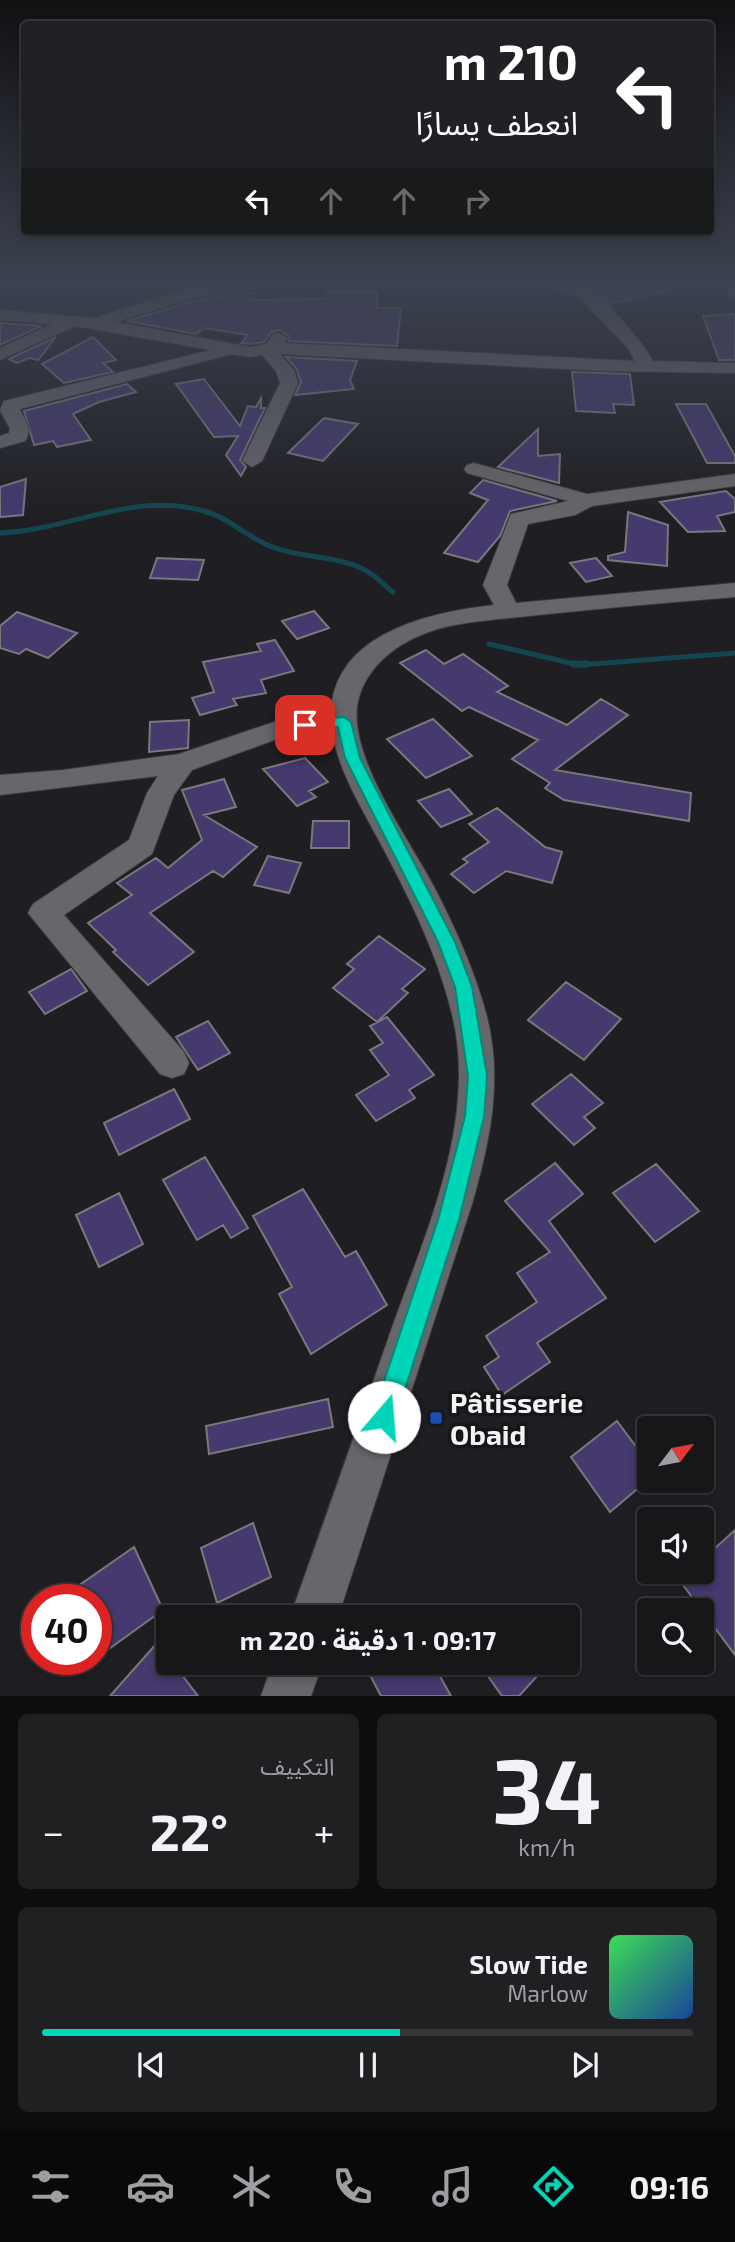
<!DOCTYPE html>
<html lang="ar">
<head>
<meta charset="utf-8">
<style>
	body { margin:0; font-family:"Exo 2","Noto Sans Arabic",sans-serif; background:#202023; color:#f1f3f6; direction:rtl; height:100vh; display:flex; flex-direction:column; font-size:26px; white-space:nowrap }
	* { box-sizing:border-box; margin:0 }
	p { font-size:23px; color:#9e9fa2 }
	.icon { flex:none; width:38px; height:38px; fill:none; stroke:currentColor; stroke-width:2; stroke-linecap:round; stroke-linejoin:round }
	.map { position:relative; height:1696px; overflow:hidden; direction:ltr }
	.sheet { display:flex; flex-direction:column; gap:18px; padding:18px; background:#0d0d0e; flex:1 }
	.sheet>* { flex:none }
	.hud { position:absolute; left:21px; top:21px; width:693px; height:214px; border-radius:7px; box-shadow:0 4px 10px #0003,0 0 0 2px #363639; direction:rtl; background:#202124; color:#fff; overflow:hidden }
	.needle { width:46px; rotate:58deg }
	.fabs { position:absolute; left:637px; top:1416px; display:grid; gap:14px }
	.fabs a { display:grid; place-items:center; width:77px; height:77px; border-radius:7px; background:#17171a; box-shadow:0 4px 10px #0003,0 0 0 2px #363639; font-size:35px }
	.speed { position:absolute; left:21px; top:1584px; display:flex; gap:14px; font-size:35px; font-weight:700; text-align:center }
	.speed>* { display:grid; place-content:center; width:91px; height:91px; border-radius:50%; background:#17171a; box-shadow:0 4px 10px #0003,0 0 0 2px #363639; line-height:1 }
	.speed .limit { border:10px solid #d22; background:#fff; color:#111 }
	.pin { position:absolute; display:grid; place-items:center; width:60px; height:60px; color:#fff; margin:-30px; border-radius:14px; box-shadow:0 4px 10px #0006 }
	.me { position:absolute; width:77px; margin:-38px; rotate:18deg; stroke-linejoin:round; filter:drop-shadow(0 0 5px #0008) }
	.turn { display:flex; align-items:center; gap:24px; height:147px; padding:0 21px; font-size:32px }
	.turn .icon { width:91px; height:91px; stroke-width:2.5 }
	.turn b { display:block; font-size:49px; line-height:60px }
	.lanes { display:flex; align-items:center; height:66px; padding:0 21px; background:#0003; justify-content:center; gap:35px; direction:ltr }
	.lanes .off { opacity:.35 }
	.big { font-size:52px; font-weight:700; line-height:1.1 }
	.sheet .card { flex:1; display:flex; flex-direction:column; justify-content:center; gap:10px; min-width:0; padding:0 24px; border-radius:10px; background:#202023 }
	.sheet .dial { align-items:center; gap:0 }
	.dial b { font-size:91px; line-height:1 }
	.song { display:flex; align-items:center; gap:21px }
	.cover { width:84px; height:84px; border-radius:10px; background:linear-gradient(135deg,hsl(130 70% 55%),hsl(220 70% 35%)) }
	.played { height:7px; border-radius:4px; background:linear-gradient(90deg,#00d5b7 55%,#363639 55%) }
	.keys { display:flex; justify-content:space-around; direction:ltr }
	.heat { display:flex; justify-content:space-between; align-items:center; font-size:38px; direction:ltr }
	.sheet .tiles { flex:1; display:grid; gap:18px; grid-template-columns:1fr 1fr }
	.card:last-child { grid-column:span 2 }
	.trip { position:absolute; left:156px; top:1605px; width:424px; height:70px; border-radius:7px; background:#17171a; box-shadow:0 4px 10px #0003,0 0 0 2px #363639; font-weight:700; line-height:70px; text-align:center; direction:rtl }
	.menu { display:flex; height:112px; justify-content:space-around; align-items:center; background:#09090a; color:#9e9fa2 }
	.menu .icon { width:49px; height:49px }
	.menu .selected { color:#00d5b7 }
	.menu b { font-size:32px; color:#f1f3f6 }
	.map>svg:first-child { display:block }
</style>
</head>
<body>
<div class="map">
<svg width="735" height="1696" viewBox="0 0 735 1696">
	<rect width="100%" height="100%" fill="#1f1f23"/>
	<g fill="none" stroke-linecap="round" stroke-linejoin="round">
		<path stroke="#154650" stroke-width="5" d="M0,533C70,530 133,491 204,511C230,518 250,540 275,548C303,558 337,556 363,569C374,574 384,585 393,592
			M489,644L579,665L735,653"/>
		<path stroke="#154650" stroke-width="7" d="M573,664H587"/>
	</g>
	<path fill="#45396e" stroke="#79787d" stroke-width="2" d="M576,282H671L672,289L611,304L591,288Z
		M326,292H377V308H401L397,346L289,341V336L279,330L271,332L264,342L250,344L241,343L248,335L204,328L196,334L127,321L197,300L246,293L257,294L251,300L326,299Z
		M735,314V360H719L703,316Z
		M0,323L39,326H41L0,345Z
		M56,337L38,360L29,358L17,363L9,359Z
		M93,337L116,360L103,363L113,372L64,383L42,364Z
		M286,357L357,361L350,380L354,389L295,395L301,382L296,368Z
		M572,372L630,374L634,405L613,404L615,413L576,411Z
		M204,379L240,426L248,406L256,407L261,398V408H265L240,460L246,467L241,476L226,455L238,436L214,437L176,384Z
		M127,384L136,392L99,402L73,414L91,440L57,447L53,441L34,445L24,411Z
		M676,404H706L735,456V463H707Z
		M324,418L358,424L323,461L288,453Z
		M538,429V456L560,454L559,483L498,467Z
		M26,479L23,515L0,517V487Z
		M483,480L557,501L510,511L500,536L478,562L444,553L488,500L470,493Z
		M726,491L735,499V512L717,516L725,531L688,532L660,502Z
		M628,512L668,525L667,566L608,560V556L625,552Z
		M157,558L204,560L198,580L150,578Z
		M596,558L612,576L586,582L570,563Z
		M314,611L329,628L297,639L282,621Z
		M17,612L77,633L48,658L26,649L19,654L0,648V626Z
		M275,640L294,671L261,680L266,693L233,699L237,705L200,715L192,698L214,692L203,662L261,651L257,644Z
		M426,650L444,664L463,654L508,686L497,692L567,725L601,699L628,715L555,770L691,793L689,821L564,800L545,788L550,783L512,759L538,740L469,707L462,711L400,663Z
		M433,719L472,756L426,778L387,739Z
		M189,720L188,748L149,752L150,722Z
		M305,758L328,782L309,791L316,797L297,806L263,769Z
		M224,779L236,807L204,815L257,847L223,877L213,871L150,913L194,952L148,985L113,952L116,950L88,923L132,895L117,883L156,858L168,868L202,840L182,790Z
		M449,789L472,814L441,827L418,801Z
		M497,808L545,847L562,852L552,883L506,871L474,893L451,874L468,862L463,859L489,842L469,824Z
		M313,821H349V848H311Z
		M268,856L301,863L289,893L254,885Z
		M379,936L425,969L402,989L408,993L377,1022L333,988L354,969L347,964Z
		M71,969L87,991L45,1014L29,992Z
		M566,982L621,1019L584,1060L528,1020Z
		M387,1017L434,1075L409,1090L415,1098L376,1121L356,1095L389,1075L370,1050L383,1043L370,1026Z
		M208,1021L230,1053L198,1070L176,1037Z
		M571,1074L603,1103L584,1117L595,1128L574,1145L532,1104Z
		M174,1089L190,1119L119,1155L104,1123Z
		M205,1157L248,1228L231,1238L223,1225L197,1240L163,1180Z
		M555,1163L583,1194L549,1221L606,1298L537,1343L550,1362L502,1395L484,1367L499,1357L486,1336L537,1302L517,1273L550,1252L505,1201Z
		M656,1164L699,1211L655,1242L613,1193Z
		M303,1189L345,1257L356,1251L387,1305L311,1354L279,1294L292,1287L253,1216Z
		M119,1193L143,1244L99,1267L76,1215Z
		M328,1399L333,1427L209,1454L206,1426Z
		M617,1421L649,1464V1479L610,1512L571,1457Z
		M253,1523L271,1577L217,1603L201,1548Z
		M735,1530V1655L680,1581L690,1572H702V1560Z
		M134,1547L163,1610L102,1654L96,1640V1600H58Z
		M157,1643L168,1662H172L198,1696H110Z
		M389,1662H432L451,1696H381L371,1677Z
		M478,1662H550L519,1696H502Z"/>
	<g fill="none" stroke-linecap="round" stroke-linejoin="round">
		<defs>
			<path id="minor" d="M236,282H277L269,287L196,297L116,322L250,347L266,344L273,334L279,333L288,338L284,343L635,361L628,348L578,296L538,285L536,282C552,281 576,281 590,290C609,302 642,342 653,361L735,363V373L604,371L280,354L294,370L298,383L262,461L252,467L242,461L280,383L276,371L262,355L250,357L232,354L20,409C24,421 34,428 25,441L0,448V436L9,433L10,429L0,410L4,401L211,350L75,326L0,360V348L52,324L0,320V310L94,318L188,289Z
				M723,282H735V298L729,296Z
				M474,463L587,494L735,474V486L592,506L575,515L528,524L507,585L516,603L735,583V597C659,603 584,610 509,618C481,621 452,623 426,633C393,645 362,671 357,707C351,760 408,838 433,885C455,927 475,971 487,1017C503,1082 490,1141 472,1204L338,1617H290C323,1526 355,1434 387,1342C422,1240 479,1124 452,1014C438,956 411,901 383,848C364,812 339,773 332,732L277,739L192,770L174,795L152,854L64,915L184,1052L189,1063L184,1074L172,1078L160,1074L28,913L33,904L129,840L147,793L158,776L0,795V775L63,770L179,754L274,722L331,715C332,633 431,612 494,605L483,585L511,514L568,501L467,473L464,469L467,465Z
				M273,1662H323L311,1696H261Z"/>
		</defs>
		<use href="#minor" stroke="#3c3c3f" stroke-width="2"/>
		<use href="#minor" fill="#67666b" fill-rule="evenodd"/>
	</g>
	<linearGradient id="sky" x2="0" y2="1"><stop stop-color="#111113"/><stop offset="0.54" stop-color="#3c4250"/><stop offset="1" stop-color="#3c4250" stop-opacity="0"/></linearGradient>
	<rect width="735" height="519" fill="url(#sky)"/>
	<path fill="#00d5b7" stroke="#008a77" stroke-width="2" d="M344,717L351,722L360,758L455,942L472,987L487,1076L484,1116L459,1220L396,1417L392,1426L384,1429L376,1426L372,1417L438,1220L465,1116L468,1076L455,987L438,942L345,758L338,727L305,729L298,725L305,720Z"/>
	<rect fill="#1a4fb4" stroke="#161619" stroke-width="2.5" x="429" y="1411" width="14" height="14" rx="3.5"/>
	<g text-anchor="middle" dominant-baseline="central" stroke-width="7" stroke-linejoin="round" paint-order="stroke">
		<g font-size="28" font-weight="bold" fill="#f3f3f5" stroke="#161619" text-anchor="start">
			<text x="450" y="1402">Pâtisserie<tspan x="450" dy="32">Obaid</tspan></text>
		</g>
	</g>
</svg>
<div class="fabs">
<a><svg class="needle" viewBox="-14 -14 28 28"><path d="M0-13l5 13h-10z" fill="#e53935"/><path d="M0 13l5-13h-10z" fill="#9e9fa2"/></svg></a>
<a><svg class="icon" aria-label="sound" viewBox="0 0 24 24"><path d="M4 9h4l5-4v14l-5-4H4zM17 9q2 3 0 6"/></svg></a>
<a><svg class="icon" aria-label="search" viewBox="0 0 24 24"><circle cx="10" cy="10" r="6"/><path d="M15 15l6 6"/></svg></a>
</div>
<div class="speed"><div class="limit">40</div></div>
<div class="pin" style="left:305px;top:725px;background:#d93025"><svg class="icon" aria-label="arrive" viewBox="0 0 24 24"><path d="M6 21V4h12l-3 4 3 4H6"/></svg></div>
<svg class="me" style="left:384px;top:1417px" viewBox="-20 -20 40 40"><circle r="19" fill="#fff"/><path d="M0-13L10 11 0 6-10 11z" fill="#00d5b7"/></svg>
<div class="trip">09:17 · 1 دقيقة · 220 m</div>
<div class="hud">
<div class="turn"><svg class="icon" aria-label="left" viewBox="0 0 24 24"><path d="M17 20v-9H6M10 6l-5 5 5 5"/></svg><div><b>210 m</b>انعطف يسارًا</div></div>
<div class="lanes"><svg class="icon" aria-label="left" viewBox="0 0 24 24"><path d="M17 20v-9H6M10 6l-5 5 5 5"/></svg><svg class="icon off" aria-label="ahead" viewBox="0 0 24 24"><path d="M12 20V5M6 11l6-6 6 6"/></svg><svg class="icon off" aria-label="ahead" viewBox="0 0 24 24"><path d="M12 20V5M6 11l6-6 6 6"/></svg><svg class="icon off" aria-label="right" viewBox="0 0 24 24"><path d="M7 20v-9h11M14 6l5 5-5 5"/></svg></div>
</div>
</div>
<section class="sheet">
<div class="tiles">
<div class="card dial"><b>34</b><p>km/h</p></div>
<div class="card"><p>التكييف</p>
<div class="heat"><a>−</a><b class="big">22°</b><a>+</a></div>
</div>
<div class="card">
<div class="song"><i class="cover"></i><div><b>Slow Tide</b><p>Marlow</p></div></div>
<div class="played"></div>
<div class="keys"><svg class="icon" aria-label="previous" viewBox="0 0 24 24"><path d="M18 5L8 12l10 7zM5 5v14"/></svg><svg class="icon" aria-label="pause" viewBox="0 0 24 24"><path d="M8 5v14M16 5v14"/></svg><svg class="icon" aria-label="next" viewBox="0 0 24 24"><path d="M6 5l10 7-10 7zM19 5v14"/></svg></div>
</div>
</div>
</section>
<nav class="menu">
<b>09:16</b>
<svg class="icon selected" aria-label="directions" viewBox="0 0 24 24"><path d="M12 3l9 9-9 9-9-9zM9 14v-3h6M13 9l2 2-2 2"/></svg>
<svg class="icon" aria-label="music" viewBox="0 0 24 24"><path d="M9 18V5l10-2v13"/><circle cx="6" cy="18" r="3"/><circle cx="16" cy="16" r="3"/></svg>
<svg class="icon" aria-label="phone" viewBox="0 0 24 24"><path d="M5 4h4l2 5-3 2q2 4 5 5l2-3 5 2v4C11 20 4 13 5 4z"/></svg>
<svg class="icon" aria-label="climate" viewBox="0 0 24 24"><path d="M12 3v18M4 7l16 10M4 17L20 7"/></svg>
<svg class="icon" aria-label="car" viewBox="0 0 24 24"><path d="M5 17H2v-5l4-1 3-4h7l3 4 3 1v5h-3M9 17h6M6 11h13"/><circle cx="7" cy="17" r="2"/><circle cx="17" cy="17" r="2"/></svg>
<svg class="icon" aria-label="filters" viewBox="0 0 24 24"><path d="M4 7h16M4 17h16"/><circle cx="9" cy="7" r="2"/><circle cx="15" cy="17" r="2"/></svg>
</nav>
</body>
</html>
